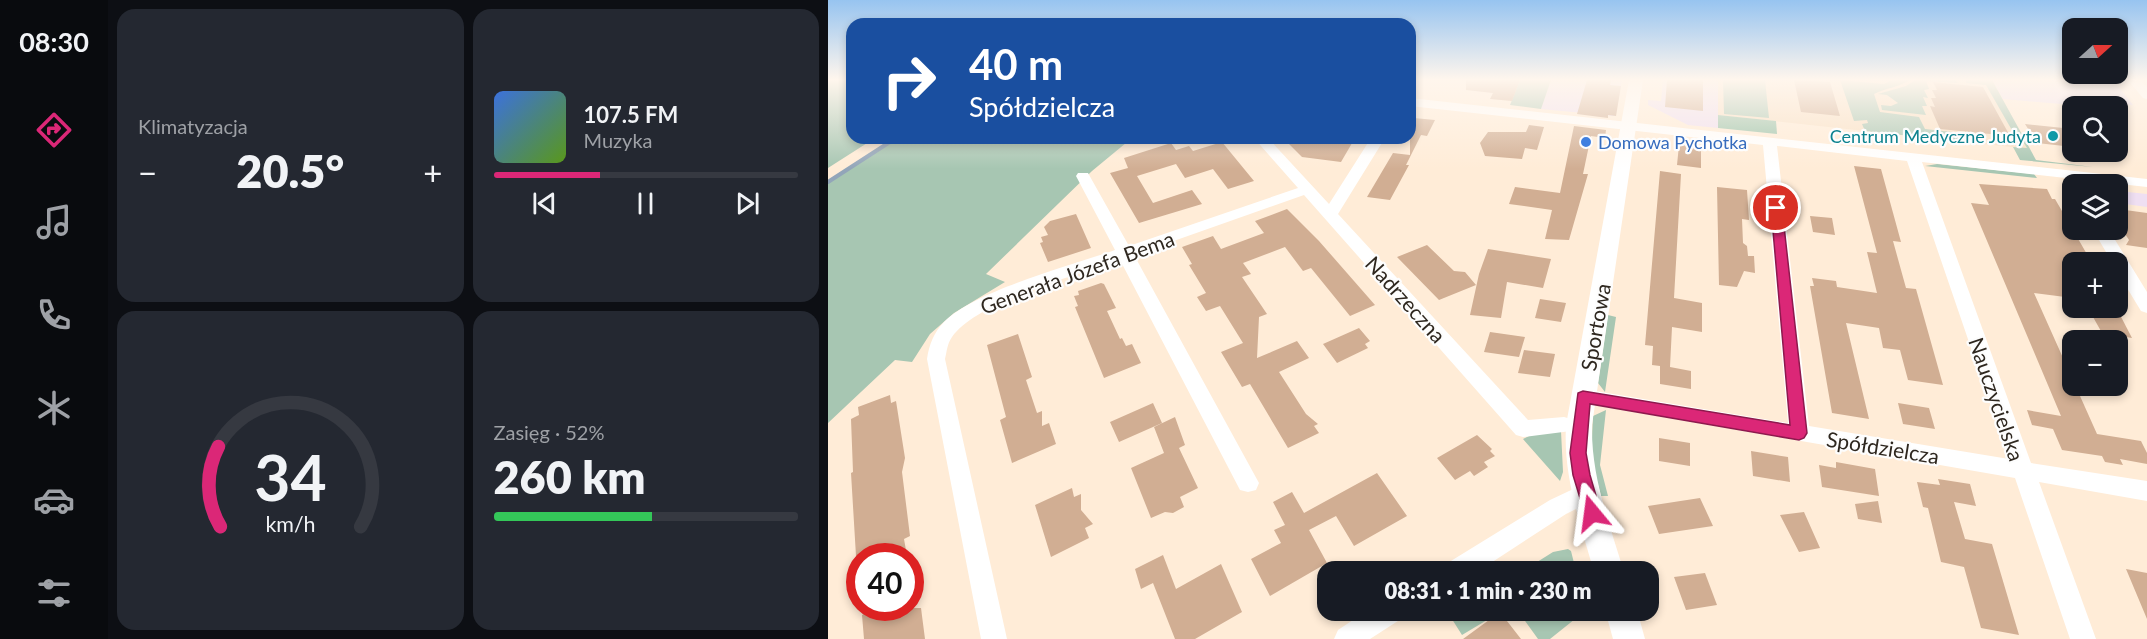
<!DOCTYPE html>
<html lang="pl">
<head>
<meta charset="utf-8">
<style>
	body { margin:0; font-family:Lato,sans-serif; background:#242831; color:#f1f3f6; height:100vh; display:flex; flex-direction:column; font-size:22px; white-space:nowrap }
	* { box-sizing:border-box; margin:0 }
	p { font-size:20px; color:#9ea1a6 }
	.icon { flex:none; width:33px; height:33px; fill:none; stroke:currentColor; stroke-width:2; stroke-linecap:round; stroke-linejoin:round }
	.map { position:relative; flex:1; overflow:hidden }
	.drawer { display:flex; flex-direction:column; gap:9px; padding:9px; background:#0d0f14; width:720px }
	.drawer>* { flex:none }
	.guide { position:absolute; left:18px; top:18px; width:570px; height:126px; border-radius:18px; box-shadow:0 3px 9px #0003; background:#1a4fa0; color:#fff; overflow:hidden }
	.needle { width:39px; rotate:69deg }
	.fabs { position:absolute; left:1234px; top:18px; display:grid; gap:12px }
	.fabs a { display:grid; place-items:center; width:66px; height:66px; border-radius:12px; background:#171b24; box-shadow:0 3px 9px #0003; font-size:30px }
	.speed { position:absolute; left:18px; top:543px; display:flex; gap:12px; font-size:30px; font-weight:700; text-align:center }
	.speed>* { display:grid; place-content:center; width:78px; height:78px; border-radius:50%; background:#171b24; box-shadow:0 3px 9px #0003; line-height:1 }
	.speed .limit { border:9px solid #d22; background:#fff; color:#111 }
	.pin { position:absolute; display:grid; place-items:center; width:51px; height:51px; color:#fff; margin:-26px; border:3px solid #fff; border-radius:50%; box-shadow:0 2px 6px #0007 }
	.me { position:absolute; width:66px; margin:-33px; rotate:344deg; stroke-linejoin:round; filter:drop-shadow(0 0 4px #0008) }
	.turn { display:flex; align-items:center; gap:21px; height:126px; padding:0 24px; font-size:27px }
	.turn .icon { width:78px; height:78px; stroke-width:2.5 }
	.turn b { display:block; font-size:42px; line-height:51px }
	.big { font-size:45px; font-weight:800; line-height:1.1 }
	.drawer .widget { flex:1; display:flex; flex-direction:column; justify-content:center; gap:9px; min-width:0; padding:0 21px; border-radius:18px; background:#242831 }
	.drawer .dial { align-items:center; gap:0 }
	.dial svg { height:156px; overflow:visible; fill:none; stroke:#363941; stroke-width:7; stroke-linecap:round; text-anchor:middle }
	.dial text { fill:#f1f3f6; stroke:none }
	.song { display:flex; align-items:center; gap:18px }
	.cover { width:72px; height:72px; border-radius:9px; background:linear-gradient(135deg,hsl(220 70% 55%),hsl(90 70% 35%)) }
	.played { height:6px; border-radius:3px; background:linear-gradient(90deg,#db2777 35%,#363941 35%) }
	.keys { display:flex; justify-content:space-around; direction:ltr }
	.heat { display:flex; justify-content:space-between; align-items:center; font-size:33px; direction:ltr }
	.charge { height:9px; border-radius:4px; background:linear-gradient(90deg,#34c759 52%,#363941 0) }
	.drawer .tiles { flex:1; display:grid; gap:9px; grid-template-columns:repeat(2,1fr) }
	.trip { position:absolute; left:489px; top:561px; width:342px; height:60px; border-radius:18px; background:#171b24; box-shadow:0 3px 9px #0003; font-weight:800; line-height:60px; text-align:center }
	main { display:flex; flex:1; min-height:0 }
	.menu { display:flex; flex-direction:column; width:108px; justify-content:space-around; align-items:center; background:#090b0e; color:#9ea1a6 }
	.menu .icon { width:42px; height:42px }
	.menu .active { color:#db2777 }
	.menu b { font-size:27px; color:#f1f3f6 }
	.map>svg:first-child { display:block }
</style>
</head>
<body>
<main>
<nav class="menu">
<b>08:30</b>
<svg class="icon active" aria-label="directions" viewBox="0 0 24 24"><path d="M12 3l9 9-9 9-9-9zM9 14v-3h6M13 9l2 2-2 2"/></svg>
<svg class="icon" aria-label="music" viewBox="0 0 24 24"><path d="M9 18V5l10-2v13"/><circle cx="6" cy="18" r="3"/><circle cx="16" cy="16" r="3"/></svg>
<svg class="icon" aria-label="phone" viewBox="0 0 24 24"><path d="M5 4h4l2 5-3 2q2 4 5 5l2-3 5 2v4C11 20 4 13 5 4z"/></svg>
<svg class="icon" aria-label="climate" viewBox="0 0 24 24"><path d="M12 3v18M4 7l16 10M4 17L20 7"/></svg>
<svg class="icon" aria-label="car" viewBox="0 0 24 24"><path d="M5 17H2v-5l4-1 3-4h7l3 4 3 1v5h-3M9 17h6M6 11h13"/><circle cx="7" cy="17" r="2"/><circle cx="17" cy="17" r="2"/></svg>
<svg class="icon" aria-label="filters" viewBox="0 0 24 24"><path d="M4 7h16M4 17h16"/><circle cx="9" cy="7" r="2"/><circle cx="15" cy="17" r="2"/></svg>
</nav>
<section class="drawer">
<div class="tiles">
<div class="widget"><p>Klimatyzacja</p>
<div class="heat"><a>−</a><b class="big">20.5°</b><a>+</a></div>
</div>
<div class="widget">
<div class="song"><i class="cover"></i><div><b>107.5 FM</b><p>Muzyka</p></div></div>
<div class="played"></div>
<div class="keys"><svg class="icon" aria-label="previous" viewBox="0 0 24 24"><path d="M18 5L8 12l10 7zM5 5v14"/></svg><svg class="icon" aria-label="pause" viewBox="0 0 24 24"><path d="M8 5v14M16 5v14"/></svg><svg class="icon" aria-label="next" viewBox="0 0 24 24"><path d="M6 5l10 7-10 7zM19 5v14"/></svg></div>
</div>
<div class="widget dial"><svg viewBox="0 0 100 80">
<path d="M14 69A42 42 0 1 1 86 69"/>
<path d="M14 69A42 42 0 0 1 13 28" stroke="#db2777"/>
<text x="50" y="56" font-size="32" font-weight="700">34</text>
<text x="50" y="72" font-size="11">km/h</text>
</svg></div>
<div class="widget"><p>Zasięg · 52%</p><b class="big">260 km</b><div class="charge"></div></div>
</div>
</section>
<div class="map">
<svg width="1319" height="639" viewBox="0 0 1319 639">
	<rect width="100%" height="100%" fill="#ffecd7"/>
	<path fill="#efdff2" d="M723,80H794L787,116L713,109Z
		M835,80H890V128L860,125L820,105V100L833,101Z
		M1164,80H1285L1305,105L1273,102L1276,106H1257L1175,99Z
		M1290,191L1319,194V207L1290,203Z"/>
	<path fill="#f9e1c6" d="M890,80H1164L1202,149L890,115Z"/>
	<path fill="#a7c6b2" d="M0,80H24V138H47L0,168Z
		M692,80H723L713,109L682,105Z
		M895,80H937L941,118L896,114Z
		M1012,80L1056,84L1064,80H1082C1071,87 1058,88 1046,94L1052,112L1091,117L1097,129L1133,133L1137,142L1037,131L1034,124L1040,123L1039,120L1026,121Z
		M1087,80H1127L1130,83L1098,81L1101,89L1096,90L1100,98L1095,97L1099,106H1094L1098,115L1054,110L1053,105L1063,106L1070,103L1059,95L1050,94L1078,86Z
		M1138,80H1164L1208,160L1265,167L1192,160L1185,147L1199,148L1194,140L1189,139L1158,85L1138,83Z
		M68,138H304L264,171L158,274L177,282L126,313L102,334L84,362L67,360L0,423V182Z
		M1109,164L1206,174L1209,178L1097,166Z
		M780,315L788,317L777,392L770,383Z
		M778,410L772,465L780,496H773L763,459L765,416Z
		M733,431L735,472L732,481L695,439L703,435Z
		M740,549L743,551L748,571H695L725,552Z
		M631,611V610L674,611L634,635L622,616Z
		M690,611L757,610V611L722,639H710Z"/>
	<path fill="#9bc3aa" d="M890,115L948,121L949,134L890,128Z"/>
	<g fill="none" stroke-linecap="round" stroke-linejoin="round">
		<path stroke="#92a5b9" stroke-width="4" d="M0,182L68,138"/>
	</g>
	<path fill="#d1ae93" d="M638,80H692L684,101L662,99L665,93L638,90Z
		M759,80H783L782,85L793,86L788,116L780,115V118L749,114Z
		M839,80H875V111L837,107Z
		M966,80L1002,82L1012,116L973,112Z
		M1105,82L1155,87L1182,136L1112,129L1102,106L1107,107L1103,98H1108L1104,90H1109Z
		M586,118L607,120L599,136L593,135L578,165H581L562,200L539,197L565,153L582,155V125Z
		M1197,124L1245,129V147L1209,143Z
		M701,125L716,127L709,150L697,148L694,159L657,156L652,143L660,132H698Z
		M746,126L778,130L777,138L763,136L755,174H760L741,240L717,239L724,210L681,204L687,187L732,193Z
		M455,138H527L513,162L474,157Z
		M394,142L426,181L400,189L385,169L357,178L348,164L309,176L325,203L364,190L374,204L311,223L282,173L300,168L296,158L343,143L348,150L361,146L365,151Z
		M851,145L873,147V168L849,165Z
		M1026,166L1053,169L1073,242L1065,241L1078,288L1088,289L1115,385L1080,380L1072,350L1055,348L1051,328L1018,323L1041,419L1004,413L982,286H986L984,278L1008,281L1009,287L1049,293L1039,252L1049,253Z
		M832,171L853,174L846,298L874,303V332L844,327L842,367L863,371V389L832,384V366L824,365L825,346L817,345Z
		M1151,184L1219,189L1224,199H1227L1260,256L1245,254V298L1206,293L1269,434L1313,441L1319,453V464L1292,459L1295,465L1277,462L1274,456L1234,450L1225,429L1204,425L1199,410L1233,416L1143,203L1161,205Z
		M889,187L919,190L921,220L914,219L915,243L919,246L920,256H926L927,273L916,271L909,287L891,285Z
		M459,209L491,241L547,305L522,316L483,268L475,271L457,247L415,263L423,274L414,277L439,314L431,317L429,358L469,341L481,358L451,372L478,414L490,424L486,426L491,433L460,448L422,384L414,387L393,352L415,343L392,306L378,311L369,297L378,293L361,265L364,264L354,247L385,236L393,249L436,233L427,221Z
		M1290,209L1319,213V248L1298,245L1301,240L1290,223Z
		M248,214L263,248L220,262L212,243L215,242L213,237L220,235L216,227L222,221Z
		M982,216L1004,218L1007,235L985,232Z
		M599,245L626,271L637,272L648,285L611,300L569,257Z
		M660,249L723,259L715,288L679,282L673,318L642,315L651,274Z
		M273,283L276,284L288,308L279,311L292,339L294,338L298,346L304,344L313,363L276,378L247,307L250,306L246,296L251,295L250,291Z
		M712,299L738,303L733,322L707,318Z
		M1260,308L1290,311L1304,338L1274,333Z
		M531,328L542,341L537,344L540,348L509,363L495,344Z
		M662,332L697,337L691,357L656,352Z
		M190,334L204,377L198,380L209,413L214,411V426L221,423L228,444L184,463L172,420L178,417L159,345Z
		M696,350L727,354L722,377L690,373Z
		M62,395L63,403L68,401L77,458L74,472L82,536L76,539L79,556H28L23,473L25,472L23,419L31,415L30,407Z
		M325,403L334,423L291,442L282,422Z
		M1070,403L1101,408L1107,429L1075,424Z
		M347,417L357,445L351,448L370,488L352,497L356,507L345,513L337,512L323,518L303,468L336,453L326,427Z
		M649,435L664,449L662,451L667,456L656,462L660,467L646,476L642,471L627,480L609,458Z
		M831,438L862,443V466L831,461Z
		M923,451L960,457L962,482L925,476Z
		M1008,462L1047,469L1051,496L994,487L991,465L1008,468Z
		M549,473L579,516L526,546L508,516L481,530L499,563L442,596L423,559L453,543L446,530L457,525L445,502L464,492L476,513Z
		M1110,479L1142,484L1148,506L1126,502L1137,539L1164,544L1191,635L1153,628L1136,567L1113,562L1100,508L1095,507L1089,482L1112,485Z
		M244,488L246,497L253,494V510L265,524L257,528L261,538L223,557L207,505Z
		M872,498L885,526L831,534L820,506Z
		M1050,501L1054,523L1030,519L1027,504Z
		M976,512L992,548L971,552L952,515Z
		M335,555L348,589L393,564L414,612L367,639H347L325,583L313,589L307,569Z
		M1298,569L1319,573V619Z
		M877,573L889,605L858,610L846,577Z
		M41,608H93L97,639H36L34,615L42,611Z
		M672,612L693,639H635Z"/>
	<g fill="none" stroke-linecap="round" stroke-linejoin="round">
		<path fill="#fff" fill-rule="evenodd" d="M582,80H593L586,90L582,91Z
			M1300,80H1312L1319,87V99L1315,98Z
			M582,98L1319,179V187L1094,162L1203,463L1319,481V501L1211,482L1268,639H1242L1187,478L748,402L745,397L748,392L755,389L960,423L935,145L582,106ZM949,146L1079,161L1181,459L981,426Z
			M426,138H440L501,204L543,138H557L510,214L700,420L736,417L743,419L746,425L743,431L695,437L688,435L476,195L306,255L431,483L428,490L420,492L412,490L292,260C250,275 149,301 124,337C119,344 119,351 117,359L179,639H153L99,359C101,345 106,332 116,322C148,290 242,266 287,250L248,176L250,173H260L301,246L470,188Z
			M1265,230H1281L1319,292V313L1313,311L1290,273V262H1284Z
			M758,483L766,486L769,493L766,500L738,514L649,572H615L618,564L722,500Z
			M540,610H576L573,619L542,639H506L510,630Z"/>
		<path fill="#fff" fill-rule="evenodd" d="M801,80H815L764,425C763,477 781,522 796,572H766C752,522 735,477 738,425Z
			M777,610H809L817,639H785Z"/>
	</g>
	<linearGradient id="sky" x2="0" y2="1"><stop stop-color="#97c4f0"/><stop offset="0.47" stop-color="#fff6ed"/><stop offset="1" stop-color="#fff6ed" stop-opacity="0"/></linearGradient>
	<rect width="1319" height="169" fill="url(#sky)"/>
	<path fill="#db2777" stroke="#8e194d" stroke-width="1.5" d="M948,205L954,208L979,433L976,438L971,440L762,404L758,453L762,475L773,513L770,518L764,521L758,518L745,475L742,453L750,393L755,391L962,425L943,208Z"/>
	<circle fill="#0f9aa8" stroke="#fdfdfd" stroke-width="2" cx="1225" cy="136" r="6"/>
	<circle fill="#3f7fe0" stroke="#fdfdfd" stroke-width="2" cx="758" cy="142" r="6"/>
	<g text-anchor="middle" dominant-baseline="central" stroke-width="4.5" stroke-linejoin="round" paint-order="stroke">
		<g font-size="18" fill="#0d838f" stroke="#fdfdfd" text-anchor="end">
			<text x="1213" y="136">Centrum Medyczne Judyta</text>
		</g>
		<g font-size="18" fill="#366cbe" stroke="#fdfdfd" text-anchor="start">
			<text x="770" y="142">Domowa Pychotka</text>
		</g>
		<g font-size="21" fill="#2e271f" stroke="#fdfdfd">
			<text transform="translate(249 272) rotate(-20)">Generała Józefa Bema</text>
			<text transform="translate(578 299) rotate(48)">Nadrzeczna</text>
			<text transform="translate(767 327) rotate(-80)">Sportowa</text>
			<text transform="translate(1169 399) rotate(71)">Nauczycielska</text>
			<text transform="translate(1055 447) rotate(9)">Spółdzielcza</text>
		</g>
	</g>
</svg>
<div class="fabs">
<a><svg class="needle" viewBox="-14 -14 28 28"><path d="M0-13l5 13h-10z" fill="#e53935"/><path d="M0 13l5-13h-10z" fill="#9ea1a6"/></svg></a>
<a><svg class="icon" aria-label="search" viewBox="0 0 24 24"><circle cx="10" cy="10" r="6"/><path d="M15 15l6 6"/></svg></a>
<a><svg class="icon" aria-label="layers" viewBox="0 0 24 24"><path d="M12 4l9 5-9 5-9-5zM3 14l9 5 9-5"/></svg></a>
<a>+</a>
<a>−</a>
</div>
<div class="speed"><div class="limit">40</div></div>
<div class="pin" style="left:948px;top:208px;background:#d93025"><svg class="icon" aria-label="arrive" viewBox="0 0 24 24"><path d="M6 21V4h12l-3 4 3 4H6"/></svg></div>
<svg class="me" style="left:764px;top:513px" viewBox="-20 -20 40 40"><path d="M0-17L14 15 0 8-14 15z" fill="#db2777" stroke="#fff" stroke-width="4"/></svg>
<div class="trip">08:31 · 1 min · 230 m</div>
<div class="guide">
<div class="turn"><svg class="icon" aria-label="right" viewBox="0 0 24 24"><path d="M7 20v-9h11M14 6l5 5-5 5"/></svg><div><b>40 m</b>Spółdzielcza</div></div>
</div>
</div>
</main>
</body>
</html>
